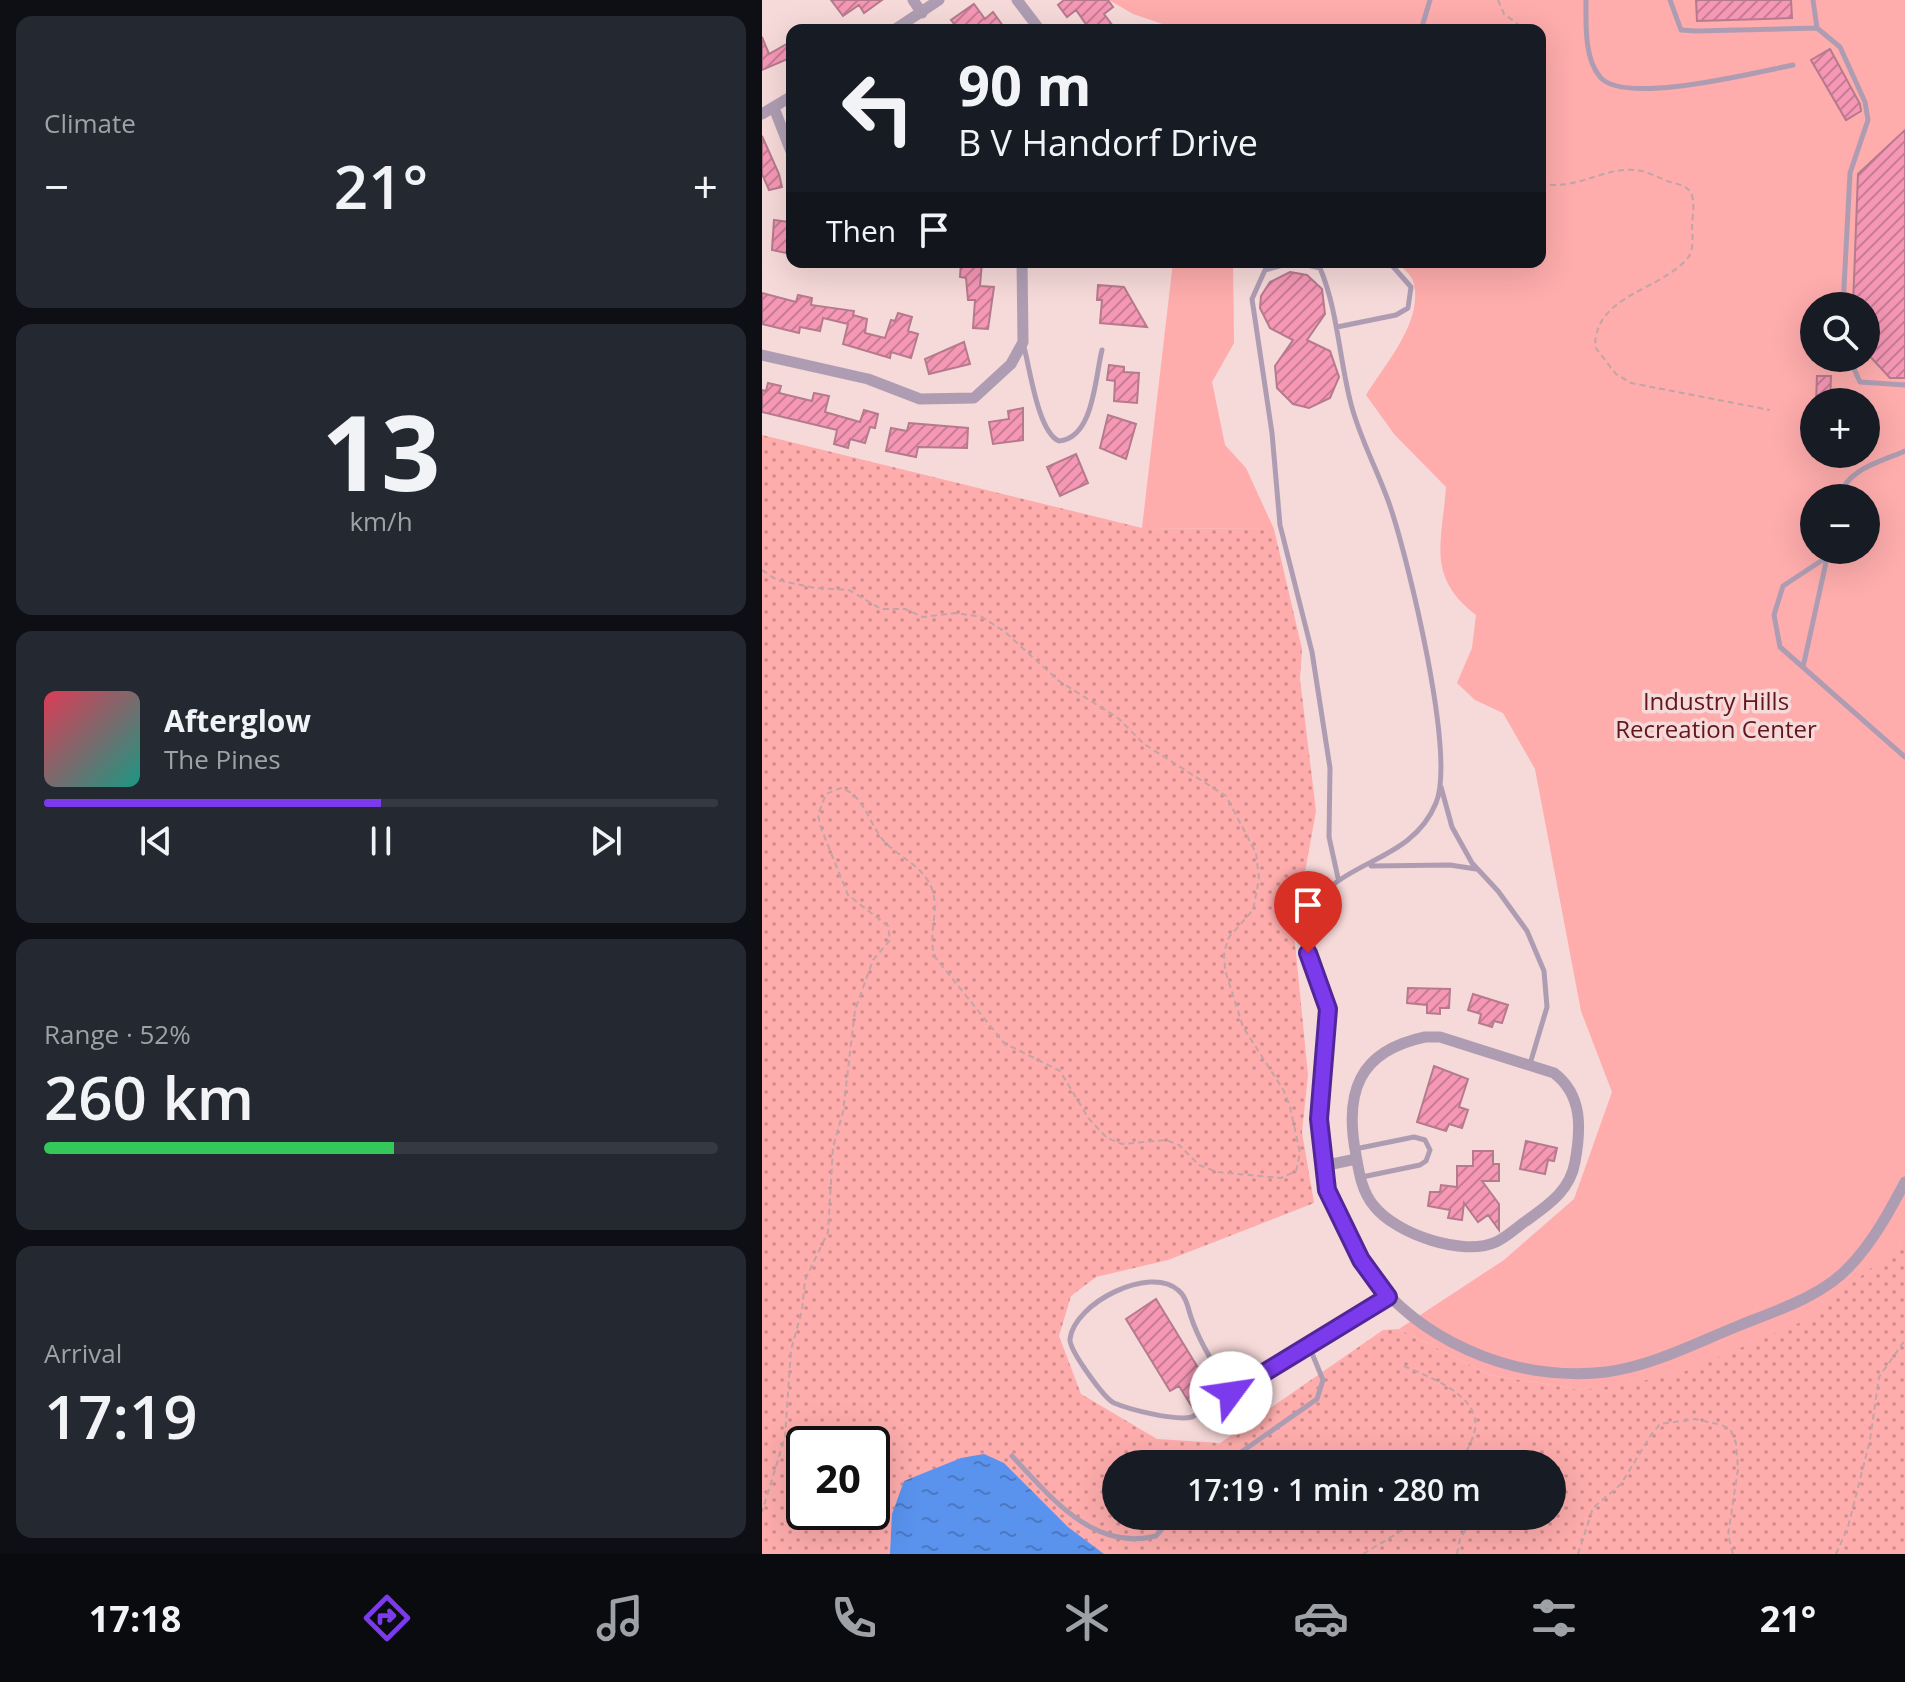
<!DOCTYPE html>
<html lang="en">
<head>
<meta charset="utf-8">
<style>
	body { margin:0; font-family:"Open Sans",sans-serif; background:#242831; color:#f1f3f6; height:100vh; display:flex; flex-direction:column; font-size:30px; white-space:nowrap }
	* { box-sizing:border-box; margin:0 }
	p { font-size:26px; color:#9ea1a6 }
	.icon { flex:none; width:44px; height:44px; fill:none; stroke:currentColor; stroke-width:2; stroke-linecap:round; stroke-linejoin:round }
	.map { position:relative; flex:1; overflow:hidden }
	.panel { display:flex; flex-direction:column; gap:16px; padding:16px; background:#0d0f14; width:762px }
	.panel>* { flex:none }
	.guide { position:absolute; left:24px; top:24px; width:760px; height:244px; border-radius:16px; box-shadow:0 8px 32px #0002; background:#171b24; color:#f1f3f6; overflow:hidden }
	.buttons { position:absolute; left:1038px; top:292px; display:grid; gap:16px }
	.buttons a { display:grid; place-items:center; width:80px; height:80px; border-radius:50%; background:#171b24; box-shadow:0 8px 32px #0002; font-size:40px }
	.speed { position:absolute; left:24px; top:1426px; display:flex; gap:16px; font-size:40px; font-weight:700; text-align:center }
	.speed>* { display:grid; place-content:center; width:104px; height:104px; border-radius:50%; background:#171b24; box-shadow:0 8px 32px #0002; line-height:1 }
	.speed .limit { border:4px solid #111; border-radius:12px; background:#fff; color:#111 }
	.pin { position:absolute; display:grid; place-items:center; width:68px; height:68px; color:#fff; margin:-82px -34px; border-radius:50% 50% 50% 0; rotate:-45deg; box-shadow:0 0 8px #0007 }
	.pin .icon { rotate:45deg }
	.me { position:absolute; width:88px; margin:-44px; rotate:59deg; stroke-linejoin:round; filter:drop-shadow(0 0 6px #0008) }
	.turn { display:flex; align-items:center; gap:28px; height:168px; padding:0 40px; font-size:36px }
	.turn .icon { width:104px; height:104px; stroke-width:2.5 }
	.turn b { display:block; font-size:56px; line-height:68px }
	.then { display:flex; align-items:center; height:76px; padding:0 40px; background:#0003; gap:16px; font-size:30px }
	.big { font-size:60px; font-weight:600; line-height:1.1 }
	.panel .card { flex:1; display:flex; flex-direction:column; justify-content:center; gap:12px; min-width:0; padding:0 28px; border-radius:16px; background:#242831 }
	.panel .dial { align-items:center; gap:0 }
	.dial b { font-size:104px; line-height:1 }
	.song { display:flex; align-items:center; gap:24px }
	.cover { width:96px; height:96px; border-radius:12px; background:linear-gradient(135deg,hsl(350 70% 55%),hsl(170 70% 35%)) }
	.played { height:8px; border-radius:4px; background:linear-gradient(90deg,#7c3aed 50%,#363941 50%) }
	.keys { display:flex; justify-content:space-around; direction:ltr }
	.heat { display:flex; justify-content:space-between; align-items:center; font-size:44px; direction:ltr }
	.charge { height:12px; border-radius:6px; background:linear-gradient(90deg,#34c759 52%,#363941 0) }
	.trip { position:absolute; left:340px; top:1450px; width:464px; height:80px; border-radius:40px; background:#171b24; box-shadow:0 8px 32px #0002; font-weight:600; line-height:80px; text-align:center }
	.dock { display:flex; height:128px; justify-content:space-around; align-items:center; background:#090b0e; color:#9ea1a6 }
	.dock .icon { width:56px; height:56px }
	.dock .selected { color:#7c3aed }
	.dock b { font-size:36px; color:#f1f3f6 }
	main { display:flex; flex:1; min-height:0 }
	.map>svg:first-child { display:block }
</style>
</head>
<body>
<main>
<section class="panel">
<div class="card"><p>Climate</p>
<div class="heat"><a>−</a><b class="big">21°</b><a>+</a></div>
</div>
<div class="card dial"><b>13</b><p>km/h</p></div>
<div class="card">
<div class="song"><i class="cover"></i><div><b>Afterglow</b><p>The Pines</p></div></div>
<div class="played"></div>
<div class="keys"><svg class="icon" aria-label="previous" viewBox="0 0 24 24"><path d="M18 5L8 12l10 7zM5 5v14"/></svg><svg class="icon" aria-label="pause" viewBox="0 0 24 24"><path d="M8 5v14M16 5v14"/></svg><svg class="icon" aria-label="next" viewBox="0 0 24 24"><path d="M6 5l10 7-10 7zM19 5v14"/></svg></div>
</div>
<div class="card"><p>Range · 52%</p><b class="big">260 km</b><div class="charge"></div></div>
<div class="card"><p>Arrival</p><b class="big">17:19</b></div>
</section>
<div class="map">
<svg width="1143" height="1554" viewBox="0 0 1143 1554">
	<defs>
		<pattern id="grass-dots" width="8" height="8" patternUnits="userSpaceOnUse" patternTransform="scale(2)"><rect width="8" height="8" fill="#feacac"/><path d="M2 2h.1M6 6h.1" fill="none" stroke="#d08c8c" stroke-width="1.8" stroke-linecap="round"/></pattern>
		<pattern id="water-ripples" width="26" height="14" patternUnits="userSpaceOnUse" patternTransform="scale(2)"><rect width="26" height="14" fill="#5993ee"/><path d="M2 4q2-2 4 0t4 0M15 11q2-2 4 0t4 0" fill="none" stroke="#4c78c1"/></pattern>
		<pattern id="building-hatch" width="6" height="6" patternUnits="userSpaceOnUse" patternTransform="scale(2)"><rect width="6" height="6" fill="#f697b6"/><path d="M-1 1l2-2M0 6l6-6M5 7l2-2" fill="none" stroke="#c97c94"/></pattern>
	</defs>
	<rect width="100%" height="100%" fill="#f6d9d9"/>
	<path fill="url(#grass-dots)" fill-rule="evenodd" d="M0,435L380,528L512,529L540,649L538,679L554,811L532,933L546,1075L540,1132L552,1203L406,1260L334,1277L309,1296L297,1336L319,1394L395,1439L458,1443L621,1330L637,1329L728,1375L821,1390L1137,1246L1143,1233V1554H0ZM42,1444H110V1512H42ZM354,1464H790V1516H354Z"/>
	<path fill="#feacac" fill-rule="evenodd" d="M347,0H1143V1233L1137,1246L1044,1320L912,1376L821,1390L728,1375L637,1329L742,1260L812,1199L850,1092L819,1011L773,769L741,713L713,700L695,683L710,648L714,615C664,576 680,544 684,487L632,434L604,395C623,364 663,320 651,281C649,274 640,268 635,262H778V30H418L371,14ZM1052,306H1104V358H1052ZM1052,402H1104V454H1052ZM1052,498H1104V550H1052Z
		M411,262H471L472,343L450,382L463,445L484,468L512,529L380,528Z"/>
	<path fill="url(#water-ripples)" d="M222,1454L242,1463L306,1527L342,1554H128L130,1514L142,1481L199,1458Z"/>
	<path fill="url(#building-hatch)" stroke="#b67a8d" stroke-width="2" d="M69,0H120L102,13L97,5L81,16Z
		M302,0H346L351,7L342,14L354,30H328L314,10L305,17L296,5Z
		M934,0H1029L1030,18L935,21Z
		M212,4L223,19L231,12L241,26L235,30H197L189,20Z
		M0,37L7,54L30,41V57L0,70Z
		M1068,49L1098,104L1099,111L1084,120L1049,60Z
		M1143,130V378H1128L1104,352V306H1091L1096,174Z
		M0,136L17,174L20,187L7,190L0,174Z
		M12,220L27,222L30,226L29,254L10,250Z
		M199,262H220L218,286L232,287L226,329L211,328L213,300H206L204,278L198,277Z
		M528,272L545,275L560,289L563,314L545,340L568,351L577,377L568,398L547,408L531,404L515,388L513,366L531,340L508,328L498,308L499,296L508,282Z
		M336,285L362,287L385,327L338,323L340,300H335Z
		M0,293L34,302L36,295L50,298L49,305L92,311L91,315L105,319L103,333L123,338L129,320L133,321L136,313L150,317L146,331L156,334L149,358L129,352L128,358L81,344L86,324L61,318L58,331L38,327L37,333L0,324Z
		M202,342L208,364L167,374L163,359Z
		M347,365L362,367V372L377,373L375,403L352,401L353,381L345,380Z
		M1055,376H1069L1068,402H1054Z
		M6,383L19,386L17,393L50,401L52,393L67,396L63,412L98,422L102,410L116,414L113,428L108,427L103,443L88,439L86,448L72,444L75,430L0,412V390L4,391Z
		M261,408V440L231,444L227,422L247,419L246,411Z
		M346,415L374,424L364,459L338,448Z
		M147,423L206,428L205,448L156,447L154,457L124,451L129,428L145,431Z
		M314,454L326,483L298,496L285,467Z
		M646,988L688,989L687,1008H678V1014L665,1013V1005L645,1003Z
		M711,994L746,1005L740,1023L732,1021L730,1027L717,1023L719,1014L706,1010Z
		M672,1066L706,1079L697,1107L706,1110L700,1128L687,1124L684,1131L655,1122Z
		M764,1141L795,1148L792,1161L786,1160L783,1174L758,1169Z
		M711,1151H731V1164H737V1181H720L737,1204V1230L726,1215L716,1222L702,1203L700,1220L686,1218L688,1210L666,1206L668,1192H678L679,1185L695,1187V1166H711Z
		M394,1299L452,1394L430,1407L417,1386L408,1391L364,1319Z"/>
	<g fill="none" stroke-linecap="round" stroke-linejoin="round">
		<path stroke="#c1a5a5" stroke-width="2" stroke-dasharray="6 4" stroke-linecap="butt" d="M736,0L742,14L764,30
			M778,183C813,192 840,167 873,170C886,171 896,178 908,182C915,184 925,185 929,193C933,201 931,215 930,223C930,235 933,250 925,259C895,292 833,295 833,347L854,374L869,383L1008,410
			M0,570L15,580L53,588L87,590L119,609H143L161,617L193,613L220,617L243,632L297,681L356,718L382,744L464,796L494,853L497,879L491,910L467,937L462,952L463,970L481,1027L522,1091L528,1107L538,1153L534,1171L519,1178L455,1172L437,1165L417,1145L404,1140L360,1144L345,1138L327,1119L298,1071L242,1043L173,957C165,934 178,912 170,889C161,865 137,858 121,840C107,823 102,795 79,788L64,794L56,815L59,828L86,895L126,926L128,940L111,960L93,1010L81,1112L71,1147L66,1232L43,1280L40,1310L29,1350L23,1437L0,1512
			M642,1366C666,1377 718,1394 713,1429C711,1441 703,1453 698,1464
			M601,1554L664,1516
			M695,1554L698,1539L712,1516
			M816,1554L831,1508L859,1484L889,1435L898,1424L933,1419L960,1425L969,1431L974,1443L976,1469L966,1535L971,1554
			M1074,1554L1086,1527L1108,1440L1117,1377L1143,1340"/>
		<path stroke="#ae9db2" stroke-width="5" d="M824,0C824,24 822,58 838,77C862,106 995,72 1031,65
			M908,0L919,30L934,31L1055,28L1051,0
			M1055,28L1078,47L1103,102L1106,120L1088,173L1081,306
			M659,30L668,0
			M575,327L634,315L646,308L649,287L627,262
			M262,347C268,369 276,432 297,441C332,438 333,377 340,350
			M1087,358L1098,382L1143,385
			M1077,498C1084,469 1118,462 1143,451
			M1067,550L1065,557L1021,586L1012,615L1018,647L1143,757
			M1041,667L1065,558
			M679,787L690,827L710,863L736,891L765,931L782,971L785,1007L768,1064
			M609,866L688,865L714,869
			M544,927C561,857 646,871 674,803C694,755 646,559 628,506C616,471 598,439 589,404C577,358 576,311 558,268L532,262L503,270L490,299L510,433L518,525L550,652L568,768L567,837L576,878
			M593,1149L652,1137L663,1140L668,1150L664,1161L658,1165L600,1177
			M469,1393C455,1369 438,1344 429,1317C426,1308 424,1296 416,1290C388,1265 312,1303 308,1339C307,1350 342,1398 352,1403C369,1410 413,1421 430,1417L626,1297
			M250,1456C288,1496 331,1552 394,1536L411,1516
			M462,1464L555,1399L561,1380L547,1346"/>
		<path stroke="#ae9db2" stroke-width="11" d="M151,0L160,13
			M255,0L278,30
			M132,30L177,0
			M12,108L30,154
			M0,114L30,96
			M0,355L106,379L158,399L212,398L249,364L261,342L260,262
			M544,927C547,956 562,980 566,1008C570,1032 563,1057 561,1081C554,1145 563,1204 599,1260C650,1339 750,1383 844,1372C890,1366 934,1343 976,1326C1013,1311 1059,1297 1087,1267C1111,1242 1127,1212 1143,1182
			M663,1037H678L792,1073C821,1095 819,1129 813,1162C808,1191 786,1205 764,1221C755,1227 745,1237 734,1242C701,1257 634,1234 612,1206C600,1192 597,1173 594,1155C582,1093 596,1051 663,1037Z
			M561,1166L594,1159"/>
	</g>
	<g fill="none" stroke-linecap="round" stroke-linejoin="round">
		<defs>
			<path id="route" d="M469,1393L626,1297L599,1260L565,1190L557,1119L566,1009L546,953"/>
		</defs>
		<use href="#route" stroke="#51269a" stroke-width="20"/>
		<use href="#route" stroke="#7c3aed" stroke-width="14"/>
	</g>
	<g text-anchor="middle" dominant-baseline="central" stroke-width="7" stroke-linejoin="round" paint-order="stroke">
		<g font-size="24" fill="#61161e" stroke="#f6d9d9">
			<text x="954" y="700">Industry Hills<tspan x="954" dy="28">Recreation Center</tspan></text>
		</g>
	</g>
</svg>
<div class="buttons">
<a><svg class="icon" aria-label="search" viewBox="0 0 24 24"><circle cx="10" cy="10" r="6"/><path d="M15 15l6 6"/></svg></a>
<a>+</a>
<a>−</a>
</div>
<div class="speed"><div class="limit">20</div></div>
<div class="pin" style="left:546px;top:953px;background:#d93025"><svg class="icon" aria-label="arrive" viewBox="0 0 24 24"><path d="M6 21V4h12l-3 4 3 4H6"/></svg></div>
<svg class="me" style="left:469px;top:1393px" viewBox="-20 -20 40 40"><circle r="19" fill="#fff"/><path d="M0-13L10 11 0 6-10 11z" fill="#7c3aed"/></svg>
<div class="trip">17:19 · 1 min · 280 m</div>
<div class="guide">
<div class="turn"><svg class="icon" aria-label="left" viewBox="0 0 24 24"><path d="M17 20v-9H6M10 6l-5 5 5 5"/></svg><div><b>90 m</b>B V Handorf Drive</div></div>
<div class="then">Then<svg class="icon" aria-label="arrive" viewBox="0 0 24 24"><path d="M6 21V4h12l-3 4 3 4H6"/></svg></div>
</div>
</div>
</main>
<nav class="dock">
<b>17:18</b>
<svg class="icon selected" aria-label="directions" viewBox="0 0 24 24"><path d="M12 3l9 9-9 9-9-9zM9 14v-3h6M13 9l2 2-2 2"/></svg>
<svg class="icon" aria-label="music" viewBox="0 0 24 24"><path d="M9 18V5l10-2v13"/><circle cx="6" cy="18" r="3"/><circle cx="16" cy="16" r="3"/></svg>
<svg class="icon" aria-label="phone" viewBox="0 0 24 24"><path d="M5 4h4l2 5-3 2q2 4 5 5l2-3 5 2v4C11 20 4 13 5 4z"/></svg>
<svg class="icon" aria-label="climate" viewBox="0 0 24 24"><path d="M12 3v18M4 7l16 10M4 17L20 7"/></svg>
<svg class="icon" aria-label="car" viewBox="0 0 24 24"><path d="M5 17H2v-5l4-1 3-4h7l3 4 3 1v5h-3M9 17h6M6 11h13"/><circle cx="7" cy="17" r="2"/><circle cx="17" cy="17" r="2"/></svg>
<svg class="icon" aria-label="filters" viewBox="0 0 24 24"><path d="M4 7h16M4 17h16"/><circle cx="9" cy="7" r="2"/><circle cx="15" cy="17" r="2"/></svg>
<b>21°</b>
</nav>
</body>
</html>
